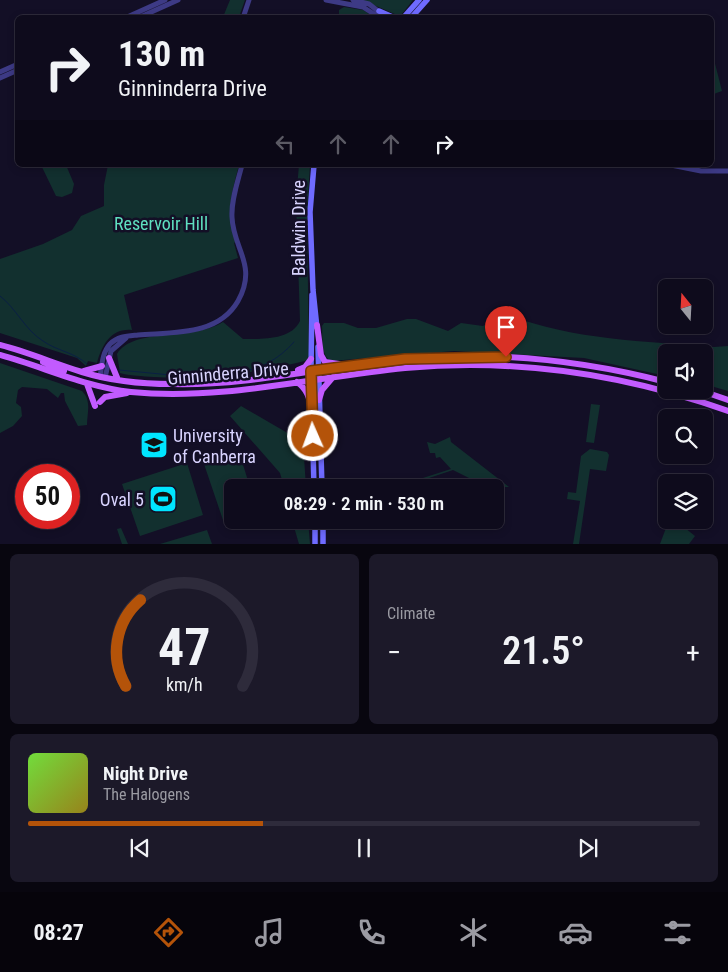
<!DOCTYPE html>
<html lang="en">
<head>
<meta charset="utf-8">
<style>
	body { margin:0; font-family:"Roboto Condensed",sans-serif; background:#1c1929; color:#f1f3f6; height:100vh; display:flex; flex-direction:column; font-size:19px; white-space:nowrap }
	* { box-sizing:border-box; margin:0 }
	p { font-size:16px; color:#9b9ba3 }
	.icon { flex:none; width:28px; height:28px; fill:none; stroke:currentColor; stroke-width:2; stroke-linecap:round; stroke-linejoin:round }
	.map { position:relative; height:544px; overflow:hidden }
	.drawer { display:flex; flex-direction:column; gap:10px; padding:10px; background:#08060f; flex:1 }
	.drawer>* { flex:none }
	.guide { position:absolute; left:15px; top:15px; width:699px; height:152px; border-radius:8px; box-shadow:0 2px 8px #0003,0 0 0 1px #2e2b3b; background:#0e0b1c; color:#f1f3f6; overflow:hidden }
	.needle { width:32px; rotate:342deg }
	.buttons { position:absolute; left:658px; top:279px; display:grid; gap:10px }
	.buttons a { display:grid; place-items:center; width:55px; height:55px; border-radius:8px; background:#0e0b1c; box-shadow:0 2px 8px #0003,0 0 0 1px #2e2b3b; font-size:25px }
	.speed { position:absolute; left:15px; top:464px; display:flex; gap:10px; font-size:25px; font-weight:700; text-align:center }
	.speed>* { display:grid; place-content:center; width:65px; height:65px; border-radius:50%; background:#0e0b1c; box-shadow:0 2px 8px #0003,0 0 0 1px #2e2b3b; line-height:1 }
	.speed .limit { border:8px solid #d22; background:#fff; color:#111 }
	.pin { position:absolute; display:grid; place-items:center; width:42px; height:42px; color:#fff; margin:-51px -21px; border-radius:50% 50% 50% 0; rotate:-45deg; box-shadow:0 0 5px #0007 }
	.pin .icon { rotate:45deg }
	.me { position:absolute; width:55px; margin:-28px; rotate:358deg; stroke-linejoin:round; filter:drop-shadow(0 0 4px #0008) }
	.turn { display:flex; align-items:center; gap:18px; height:105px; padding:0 20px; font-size:22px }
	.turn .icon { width:65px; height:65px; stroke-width:2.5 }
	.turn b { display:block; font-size:35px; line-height:42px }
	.lanes { display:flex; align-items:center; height:48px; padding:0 20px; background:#0003; justify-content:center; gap:25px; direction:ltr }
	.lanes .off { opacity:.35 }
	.big { font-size:38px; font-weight:600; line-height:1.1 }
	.drawer .tile { flex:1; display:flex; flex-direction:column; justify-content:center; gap:8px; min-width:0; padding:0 18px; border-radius:8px; background:#1c1929 }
	.drawer .dial { align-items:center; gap:0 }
	.dial svg { height:130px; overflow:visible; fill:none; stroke:#2e2b3b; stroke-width:7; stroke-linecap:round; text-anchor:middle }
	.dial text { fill:#f1f3f6; stroke:none }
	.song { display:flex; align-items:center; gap:15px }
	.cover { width:60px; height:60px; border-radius:8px; background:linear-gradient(135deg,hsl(100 70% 55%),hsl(50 70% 35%)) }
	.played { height:5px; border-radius:2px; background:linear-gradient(90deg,#b45309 35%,#2e2b3b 35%) }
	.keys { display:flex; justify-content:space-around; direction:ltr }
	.heat { display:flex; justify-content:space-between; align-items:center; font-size:28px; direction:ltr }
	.drawer .tiles { flex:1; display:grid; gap:10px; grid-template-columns:1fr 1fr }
	.tile:last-child { grid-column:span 2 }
	.trip { position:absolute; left:224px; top:479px; width:280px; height:50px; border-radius:8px; background:#0e0b1c; box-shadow:0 2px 8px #0003,0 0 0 1px #2e2b3b; font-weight:600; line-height:50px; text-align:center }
	.tabs { display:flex; height:80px; justify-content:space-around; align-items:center; background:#06040b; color:#9b9ba3 }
	.tabs .icon { width:35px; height:35px }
	.tabs .active { color:#b45309 }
	.tabs b { font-size:22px; color:#f1f3f6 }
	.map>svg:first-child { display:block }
</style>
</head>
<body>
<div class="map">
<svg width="728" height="545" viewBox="0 0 728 545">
	<rect width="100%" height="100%" fill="#130f26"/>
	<path fill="#12302f" d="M230,0H245L239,17H223Z
		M362,0H413L402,14L397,15Z
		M344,7L363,10L374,17H339V10Z
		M711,48L722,91L711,95Z
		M41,165H66L74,184L72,193L62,197L56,196Z
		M108,165H239C231,196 226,211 236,242L234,243L238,258L124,295L132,330C111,328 102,345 97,363L88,361L86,366L77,358L0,333V259L43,244L72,230L81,216L104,206V185Z
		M299,165H310L307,216L309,360C258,373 206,380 154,377C142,376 130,376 120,373L117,354C133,327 193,341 223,322L243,339C263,339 291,340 300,321L296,199Z
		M503,313C571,340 643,341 714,347L728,346V391L704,384V352H666V376L584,358L454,351L331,361C320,355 323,337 322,326L324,323H344L358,328H376L407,319H416L448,331L461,323L483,326Z
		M0,363L82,391C92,401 87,413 87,425L78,426L65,401L64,393H61L58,398L47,389L22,387L18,390L16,403L21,407L22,416L13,426L0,433Z
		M591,404L600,405L594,443L586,442Z
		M241,406L303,442L306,487H284L280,473L230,416Z
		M450,437L451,442L509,487H504L495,493V488L479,487L477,482L453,470L402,487L401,485L451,469L440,457L436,458L435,453H430L427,442L435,444Z
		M590,449L607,452L609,455L606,471L590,469L579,544H573L580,501L567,499L568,492L576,493L581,456Z
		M239,452L250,487L232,488V517L223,520L204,464Z
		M187,463L203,515L140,536L122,484Z
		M292,520H308L310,544H299Z
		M669,520H683L680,524L695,536L689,544H660Z
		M121,528L128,544H122L117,529Z
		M207,530L212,544H160Z"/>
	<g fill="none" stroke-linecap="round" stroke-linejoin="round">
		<path stroke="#0a1f44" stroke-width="1" d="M0,296C16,308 25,330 43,341C57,351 74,352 87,364
			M119,370L191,377
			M239,372C261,369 279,359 294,342"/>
		<path stroke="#3d3a85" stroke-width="5" d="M326,0L363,7L380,18
			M353,0L369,4L387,18
			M125,18L165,0
			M138,18L178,0
			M243,18L249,0
			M0,72L18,64
			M0,78L18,70
			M671,165L701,171H728
			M100,377C102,365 102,353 110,344C118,336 128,336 138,335C173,332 218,336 238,301C258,265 233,249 232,217C231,200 238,181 242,165
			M105,378L111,351L126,338"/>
		<path stroke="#6f6bff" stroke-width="5.5" d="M379,11L395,18
			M403,18L419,0
			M411,18L427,0
			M314,165L310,212L313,290L317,328
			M312,295L311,371L314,488
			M318,347L322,488
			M315,520V545
			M323,520V545"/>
		<path stroke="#c25bff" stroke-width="6" d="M317,325L321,355L325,362L339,364
			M0,345C28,352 55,364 82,372C111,381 142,384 172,384C250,386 327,366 404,359C492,351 581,360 666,382
			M0,355C44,367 85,387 131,392C222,401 314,377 405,368C515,358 624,374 728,411
			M109,358L118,380
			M43,362L64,371
			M298,370L305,367L311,359
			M84,371L102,366
			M297,382C307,389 309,397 312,409
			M87,384L95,406
			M699,390L728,400
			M319,400L322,390L333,377
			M100,402L105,397L127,393"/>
	</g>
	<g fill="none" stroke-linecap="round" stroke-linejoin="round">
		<defs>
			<path id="route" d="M313,436L311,371L405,359L506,357"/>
		</defs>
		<use href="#route" stroke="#753606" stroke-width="12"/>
		<use href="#route" stroke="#b45309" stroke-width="9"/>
	</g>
	<defs>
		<symbol id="university-square" viewBox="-11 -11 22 22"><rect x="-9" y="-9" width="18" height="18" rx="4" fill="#00e5ff" stroke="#130f26"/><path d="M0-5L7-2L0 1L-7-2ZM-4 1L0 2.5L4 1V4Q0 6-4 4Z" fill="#111"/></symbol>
		<symbol id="stadium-square" viewBox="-11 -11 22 22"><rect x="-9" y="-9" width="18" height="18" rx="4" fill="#00e5ff" stroke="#130f26"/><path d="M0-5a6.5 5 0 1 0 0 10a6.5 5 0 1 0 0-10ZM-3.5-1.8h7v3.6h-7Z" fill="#111"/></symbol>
	</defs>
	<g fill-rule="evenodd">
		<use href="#university-square" x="138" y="429" width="32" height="32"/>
		<use href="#stadium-square" x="147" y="483" width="32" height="32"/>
	</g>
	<g text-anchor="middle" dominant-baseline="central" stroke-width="5" stroke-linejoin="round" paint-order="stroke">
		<g font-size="18" fill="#5fe0c0" stroke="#130f26">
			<text x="161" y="223">Reservoir Hill</text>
		</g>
		<g font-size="18" fill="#d9d4ff" stroke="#130f26">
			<text transform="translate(298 228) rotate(-90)">Baldwin Drive</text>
			<text transform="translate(228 373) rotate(-5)">Ginninderra Drive</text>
		</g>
		<g font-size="18" fill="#d9d4ff" stroke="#130f26" text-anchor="start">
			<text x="173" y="435">University<tspan x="173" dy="21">of Canberra</tspan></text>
			<text x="144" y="499" text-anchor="end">Oval 5</text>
		</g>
	</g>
</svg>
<div class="buttons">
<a><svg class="needle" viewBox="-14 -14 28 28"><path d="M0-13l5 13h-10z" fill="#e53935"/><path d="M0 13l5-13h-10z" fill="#9b9ba3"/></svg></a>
<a><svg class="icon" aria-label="sound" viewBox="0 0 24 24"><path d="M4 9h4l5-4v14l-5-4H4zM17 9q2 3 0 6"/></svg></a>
<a><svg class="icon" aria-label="search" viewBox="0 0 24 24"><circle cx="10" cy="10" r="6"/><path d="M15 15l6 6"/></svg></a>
<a><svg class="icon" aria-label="layers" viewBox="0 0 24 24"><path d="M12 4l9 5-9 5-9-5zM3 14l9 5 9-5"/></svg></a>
</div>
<div class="speed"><div class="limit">50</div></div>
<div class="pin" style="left:506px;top:357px;background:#d93025"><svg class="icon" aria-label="arrive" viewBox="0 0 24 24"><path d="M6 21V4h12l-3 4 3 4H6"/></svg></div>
<svg class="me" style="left:313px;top:436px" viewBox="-20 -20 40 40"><circle r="17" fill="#b45309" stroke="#fff" stroke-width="3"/><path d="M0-11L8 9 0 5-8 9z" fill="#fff"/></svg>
<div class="trip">08:29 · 2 min · 530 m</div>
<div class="guide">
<div class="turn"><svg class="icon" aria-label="right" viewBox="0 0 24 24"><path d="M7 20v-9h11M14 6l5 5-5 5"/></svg><div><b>130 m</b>Ginninderra Drive</div></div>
<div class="lanes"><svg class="icon off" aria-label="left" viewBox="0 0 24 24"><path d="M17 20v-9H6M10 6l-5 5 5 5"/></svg><svg class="icon off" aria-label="ahead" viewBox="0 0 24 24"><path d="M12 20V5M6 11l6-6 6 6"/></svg><svg class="icon off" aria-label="ahead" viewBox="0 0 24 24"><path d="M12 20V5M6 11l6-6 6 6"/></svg><svg class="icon" aria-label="right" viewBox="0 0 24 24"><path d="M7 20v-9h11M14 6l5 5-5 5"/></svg></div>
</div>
</div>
<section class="drawer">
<div class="tiles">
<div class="tile dial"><svg viewBox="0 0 100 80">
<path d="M14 69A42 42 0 1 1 86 69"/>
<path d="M14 69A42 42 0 0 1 23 16" stroke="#b45309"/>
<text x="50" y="56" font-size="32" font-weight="700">47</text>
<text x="50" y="72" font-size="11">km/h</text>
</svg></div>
<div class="tile"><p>Climate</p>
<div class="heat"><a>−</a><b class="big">21.5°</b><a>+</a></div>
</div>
<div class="tile">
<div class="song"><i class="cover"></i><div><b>Night Drive</b><p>The Halogens</p></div></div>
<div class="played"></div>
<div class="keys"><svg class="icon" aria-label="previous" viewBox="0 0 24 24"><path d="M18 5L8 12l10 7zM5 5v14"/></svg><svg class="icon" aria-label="pause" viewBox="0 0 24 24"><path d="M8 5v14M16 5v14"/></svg><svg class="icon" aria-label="next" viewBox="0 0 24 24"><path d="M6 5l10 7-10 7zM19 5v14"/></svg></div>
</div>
</div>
</section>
<nav class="tabs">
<b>08:27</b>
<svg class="icon active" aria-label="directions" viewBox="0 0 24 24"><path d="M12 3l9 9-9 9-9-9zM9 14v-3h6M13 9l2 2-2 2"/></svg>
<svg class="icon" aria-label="music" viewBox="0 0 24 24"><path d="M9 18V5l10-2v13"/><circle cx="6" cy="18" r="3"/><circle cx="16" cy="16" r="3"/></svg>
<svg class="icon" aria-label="phone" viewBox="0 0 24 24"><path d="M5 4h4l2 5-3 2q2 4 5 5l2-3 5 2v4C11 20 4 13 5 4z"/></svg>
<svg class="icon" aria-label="climate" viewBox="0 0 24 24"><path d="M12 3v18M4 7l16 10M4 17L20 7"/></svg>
<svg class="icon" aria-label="car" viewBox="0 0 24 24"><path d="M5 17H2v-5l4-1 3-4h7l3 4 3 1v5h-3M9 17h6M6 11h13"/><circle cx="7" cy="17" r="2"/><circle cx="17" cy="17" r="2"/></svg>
<svg class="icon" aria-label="filters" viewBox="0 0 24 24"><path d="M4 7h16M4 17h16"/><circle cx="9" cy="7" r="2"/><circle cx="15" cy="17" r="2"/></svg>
</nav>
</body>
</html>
